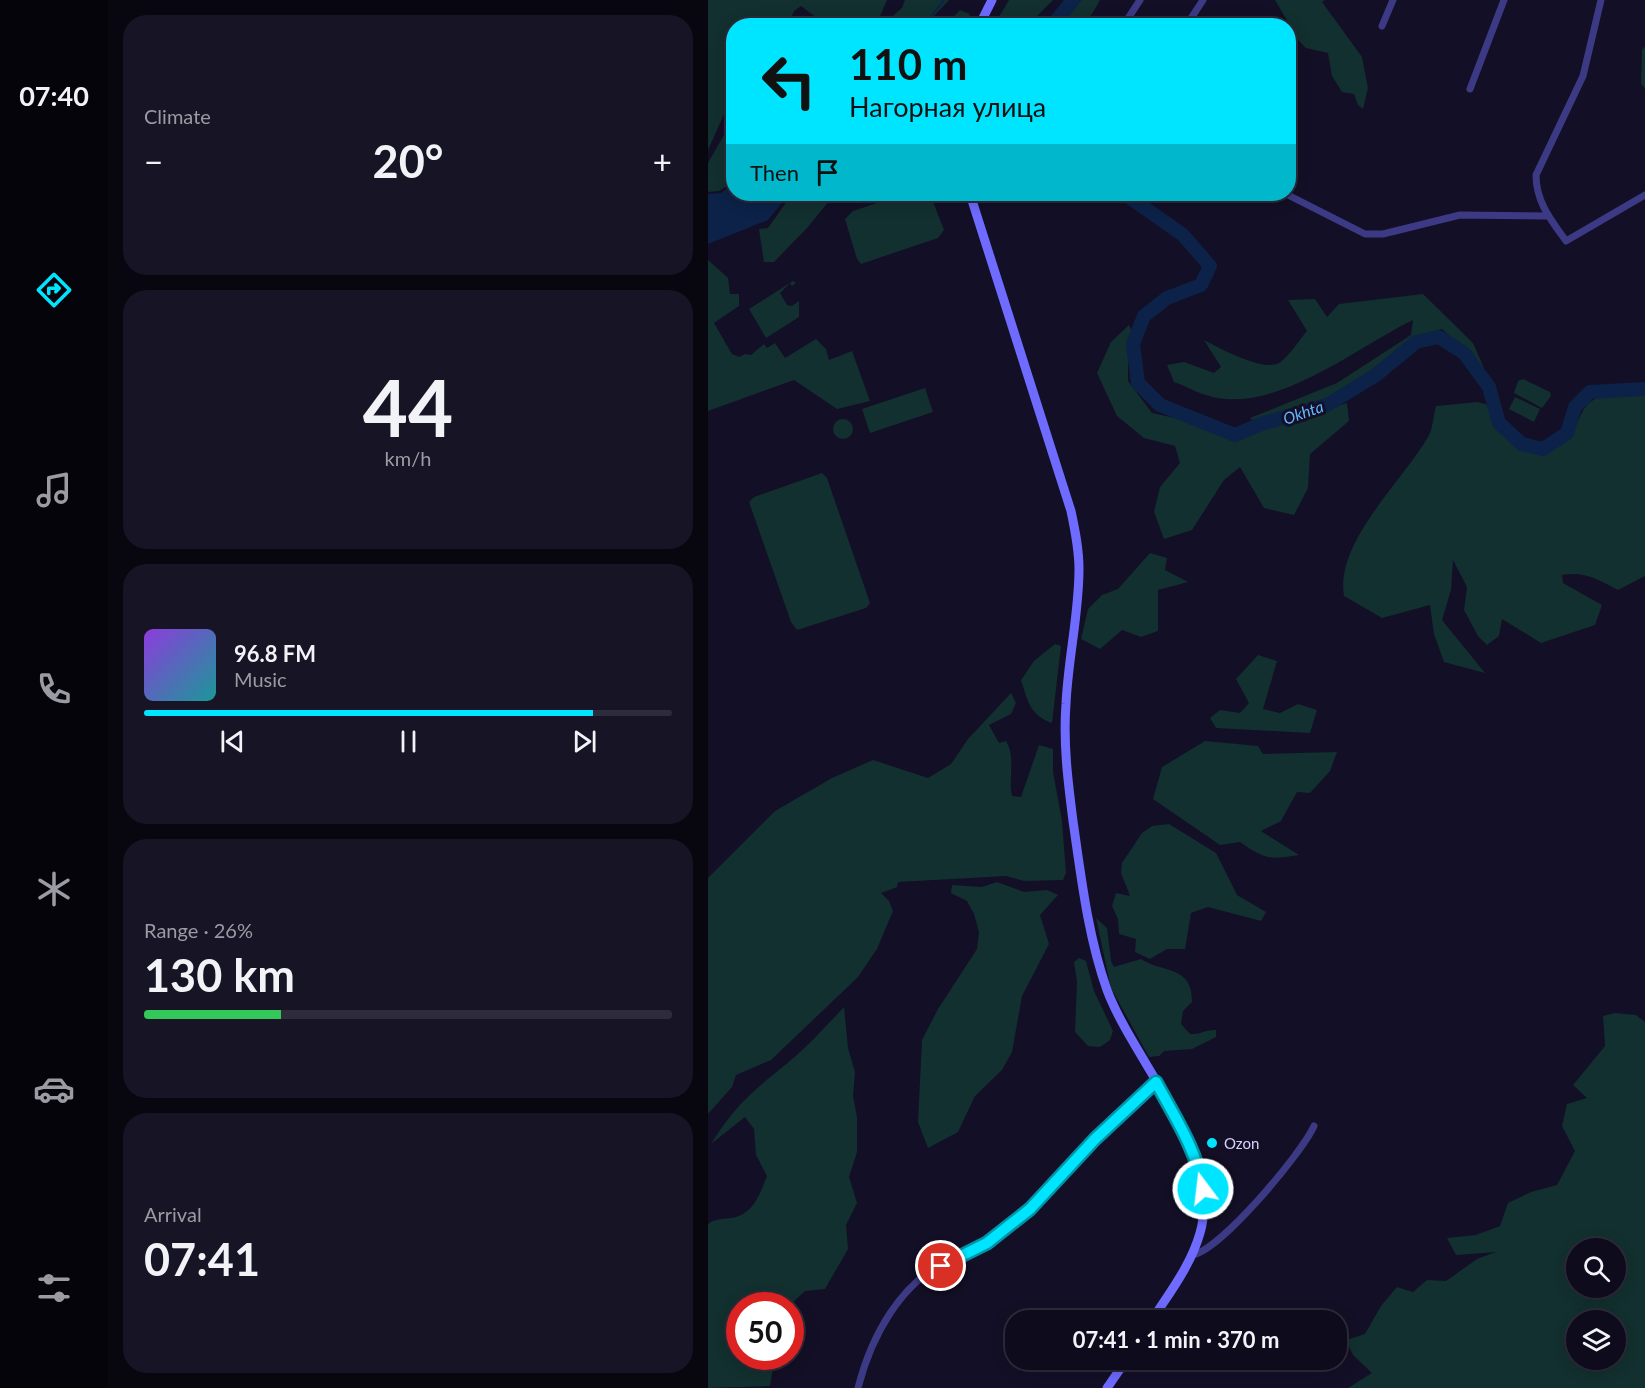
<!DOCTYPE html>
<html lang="en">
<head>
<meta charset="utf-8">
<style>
	body { margin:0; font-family:Lato,sans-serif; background:#171425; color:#f1f3f6; height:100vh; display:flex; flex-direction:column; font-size:22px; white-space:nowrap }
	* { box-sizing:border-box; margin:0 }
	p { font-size:20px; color:#9b9ba3 }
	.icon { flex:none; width:33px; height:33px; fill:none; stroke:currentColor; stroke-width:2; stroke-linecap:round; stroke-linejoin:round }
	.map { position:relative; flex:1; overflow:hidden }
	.side { display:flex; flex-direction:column; gap:15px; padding:15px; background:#08060f; width:600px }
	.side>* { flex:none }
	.guide { position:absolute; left:18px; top:18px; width:570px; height:183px; border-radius:24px; box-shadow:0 3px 15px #0003,0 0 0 2px #2e2b3b; background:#00e5ff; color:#111; overflow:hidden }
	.controls { position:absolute; left:858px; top:1238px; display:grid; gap:12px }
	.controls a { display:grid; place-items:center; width:60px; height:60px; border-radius:50%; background:#0e0b1c; box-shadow:0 3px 15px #0003,0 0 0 2px #2e2b3b; font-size:30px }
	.speed { position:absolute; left:18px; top:1292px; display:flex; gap:12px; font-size:30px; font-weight:700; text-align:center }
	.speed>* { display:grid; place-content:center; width:78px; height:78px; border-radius:50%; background:#0e0b1c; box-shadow:0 3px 15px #0003,0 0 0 2px #2e2b3b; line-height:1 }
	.speed .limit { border:9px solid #d22; background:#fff; color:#111 }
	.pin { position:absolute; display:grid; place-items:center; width:51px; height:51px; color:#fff; margin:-26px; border:3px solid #fff; border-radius:50%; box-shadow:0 2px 6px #0007 }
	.me { position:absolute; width:66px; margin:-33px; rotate:345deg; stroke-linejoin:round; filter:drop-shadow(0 0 4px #0008) }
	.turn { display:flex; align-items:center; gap:21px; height:126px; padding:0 24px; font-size:27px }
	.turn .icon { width:78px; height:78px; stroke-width:2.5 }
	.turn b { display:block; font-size:42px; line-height:51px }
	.then { display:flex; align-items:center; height:57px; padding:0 24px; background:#0003; gap:12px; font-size:22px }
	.big { font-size:45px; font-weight:700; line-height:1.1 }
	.side .tile { flex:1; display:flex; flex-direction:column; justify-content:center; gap:9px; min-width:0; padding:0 21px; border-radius:24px; background:#171425 }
	.side .dial { align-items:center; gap:0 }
	.dial b { font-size:78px; line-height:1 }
	.song { display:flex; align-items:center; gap:18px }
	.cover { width:72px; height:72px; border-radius:9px; background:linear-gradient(135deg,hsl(270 70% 55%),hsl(180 70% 35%)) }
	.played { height:6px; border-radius:3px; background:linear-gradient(90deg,#00e5ff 85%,#2e2b3b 85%) }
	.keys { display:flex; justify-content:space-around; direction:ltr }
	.heat { display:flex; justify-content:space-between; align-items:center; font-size:33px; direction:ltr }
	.charge { height:9px; border-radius:4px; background:linear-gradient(90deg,#34c759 26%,#2e2b3b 0) }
	.trip { position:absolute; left:297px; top:1310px; width:342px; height:60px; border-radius:24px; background:#0e0b1c; box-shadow:0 3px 15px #0003,0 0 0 2px #2e2b3b; font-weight:700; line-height:60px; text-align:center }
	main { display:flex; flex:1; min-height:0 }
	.tab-bar { display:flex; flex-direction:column; width:108px; justify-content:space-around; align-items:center; background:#06040b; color:#9b9ba3 }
	.tab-bar .icon { width:42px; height:42px }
	.tab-bar .active { color:#00e5ff }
	.tab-bar b { font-size:27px; color:#f1f3f6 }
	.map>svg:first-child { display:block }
</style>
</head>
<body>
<main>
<nav class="tab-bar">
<b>07:40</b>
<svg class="icon active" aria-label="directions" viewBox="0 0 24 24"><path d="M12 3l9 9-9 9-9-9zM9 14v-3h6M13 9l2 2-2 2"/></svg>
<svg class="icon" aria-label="music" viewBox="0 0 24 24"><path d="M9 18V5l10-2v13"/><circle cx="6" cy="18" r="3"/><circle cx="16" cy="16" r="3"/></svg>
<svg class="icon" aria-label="phone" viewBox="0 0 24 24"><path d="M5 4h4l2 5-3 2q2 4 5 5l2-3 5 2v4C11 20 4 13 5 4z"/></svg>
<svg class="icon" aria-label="climate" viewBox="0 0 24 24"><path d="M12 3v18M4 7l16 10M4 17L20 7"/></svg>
<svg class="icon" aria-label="car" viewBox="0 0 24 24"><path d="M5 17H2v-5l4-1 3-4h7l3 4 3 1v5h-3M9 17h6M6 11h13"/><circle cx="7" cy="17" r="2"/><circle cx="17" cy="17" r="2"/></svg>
<svg class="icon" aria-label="filters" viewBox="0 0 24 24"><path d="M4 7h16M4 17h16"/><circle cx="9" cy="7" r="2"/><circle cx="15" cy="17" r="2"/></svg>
</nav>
<section class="side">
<div class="tile"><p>Climate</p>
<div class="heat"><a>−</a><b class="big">20°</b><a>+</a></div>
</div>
<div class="tile dial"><b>44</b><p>km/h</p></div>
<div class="tile">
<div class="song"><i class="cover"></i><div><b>96.8 FM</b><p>Music</p></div></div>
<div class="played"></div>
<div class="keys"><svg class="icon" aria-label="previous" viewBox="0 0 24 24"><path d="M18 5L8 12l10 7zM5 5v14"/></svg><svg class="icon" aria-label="pause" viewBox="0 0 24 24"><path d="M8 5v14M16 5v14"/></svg><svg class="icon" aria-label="next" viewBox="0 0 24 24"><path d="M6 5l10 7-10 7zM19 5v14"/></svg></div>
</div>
<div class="tile"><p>Range · 26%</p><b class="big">130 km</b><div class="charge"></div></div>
<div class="tile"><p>Arrival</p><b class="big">07:41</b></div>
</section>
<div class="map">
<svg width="937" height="1388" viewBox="0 0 937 1388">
	<rect width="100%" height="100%" fill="#130f26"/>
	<path fill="#12302f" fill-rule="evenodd" d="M0,0H179L168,25H118L93,6L86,11L80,25L26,26L25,101L21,103L0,150Z
		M197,0H241L226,16L222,25H174L194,8Z
		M301,0H345L320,25H286Z
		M373,0H392C379,24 376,26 349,25Z
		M567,0H617L614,2L654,57L660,88L655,109L650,105L646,94L634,92L624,76L620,53L598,48L591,41Z
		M252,10L262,14L257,25H238Z
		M937,46V88L933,84L934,50Z
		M25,119V182L11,191L0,192V163Z
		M84,194H127L99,228L66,262H56L51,229L60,228Z
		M196,194H222L236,230L230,238L153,264L149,259L137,219L145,211Z
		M0,260L20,278L22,294H31V306L6,323L24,354L31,357L37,354L43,355L56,344L59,348L67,343L77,358L108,339L118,349L121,360L144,351L162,401L129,409L86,380L0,411Z
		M85,281L88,283L84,286L82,283L72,293L79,305L84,306L91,301V317L58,338L41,309Z
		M715,294L765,343L776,368L734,329L704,338L673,364L617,401L546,422L542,418L629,383L703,335L705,320C651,346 574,409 510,398C495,396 480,387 466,382L459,365L476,362L506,373L513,367L496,340C511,348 555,372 571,363C581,357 591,340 599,331L580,300L607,299L619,317L631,304Z
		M421,325L424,332L420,344V381L444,413L481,421L524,439L639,403L641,421L602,454L600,488L586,515L556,508L532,467L516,480L484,530L456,539L446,512L452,487L472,463L467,446L436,438L409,416L389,373L403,342Z
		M815,379L842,392L843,396L834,408L806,393L810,381Z
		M217,388L225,412L162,433L154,409Z
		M922,392L937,394V576L910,590C891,580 876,571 854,575L855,583L894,605L887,625L833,643L794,619L791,636L779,645L770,636L756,610L759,587L745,560L743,590L734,620L777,673L736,662L726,634L722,605L674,618L636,596C627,542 694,482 720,437C725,429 725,416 728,406L770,402L780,405C789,430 806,449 834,454L864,437C879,396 881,398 922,392Z
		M807,397L832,409L826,422L801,409Z
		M125 429a10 10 0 1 1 20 0a10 10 0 1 1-20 0Z
		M114,473L119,478L162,603L158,608L89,630L83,622L41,502L46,497Z
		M442,553L459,558L457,570L480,582L450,590V631L433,637L414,630L392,649L373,639L380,609L394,595L410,589Z
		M347,644L353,646L344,723C322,715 320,702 313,680L326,661Z
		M550,655L569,661L555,709L572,713L590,704L609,710L602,733L508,728L502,718L512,710L532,713L541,703L528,679Z
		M303,693L308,703L303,714L281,725L291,743L298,741C308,757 300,778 304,796L313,797L331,745L345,749V772L354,821L358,873L355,880L316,881L298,876L190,882L189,887L173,893L181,901L185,911L169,949L150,977L63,1060L28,1075L24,1087L0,1114V878L67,811L124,778L165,760L220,778L243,764L260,739Z
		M497,741L550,746L555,754L629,752L622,771L602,793L589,792L573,821L553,831L591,855C562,860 556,859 532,842L512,845L445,799L454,767Z
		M461,824L508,853L529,895L558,912L553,921L500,907L483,913L477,949H459L442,959L427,952L428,939L411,934L410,919L404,906L408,893L422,896L413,873L414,863L434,833L444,826Z
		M289,882L316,892L339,890L350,895L332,915L341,944L314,996L304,1052L294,1070L267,1096L250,1132L220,1148L210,1122L214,1040L230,1009L269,949L271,932L266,914L259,901L243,893L244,885L274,887Z
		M388,918L399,928L403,961L406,967L433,959C454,973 485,965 484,1002L475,1011L473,1024L482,1034C492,1035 498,1029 508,1030V1037L484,1049L456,1051L451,1056L441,1057L403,988Z
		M371,958L378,961L386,991L405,1031L402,1040L392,1047L380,1046L367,1032L369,982L366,962Z
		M136,1007L140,1048L147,1072L145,1096L149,1117V1152L141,1177L149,1203L138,1225L140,1249L117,1289L97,1291L82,1305H32V1356H67L62,1386L0,1388V1224C7,1219 14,1219 23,1218C45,1215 52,1194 59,1176L48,1155L46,1129L37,1117L3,1144C24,1110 41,1094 72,1069C96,1051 116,1028 136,1007Z
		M907,1013L928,1015L937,1022V1388H640L664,1373L645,1355L638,1340L657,1334L673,1306L689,1287L705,1292L719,1280L738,1281L769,1259L788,1252L748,1255L739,1238L768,1235L792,1226L800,1203L823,1192L849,1185L867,1151L854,1126L859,1104L879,1098L865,1085L897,1046L895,1016ZM868,1248H908V1287H868ZM868,1320H908V1359H868Z"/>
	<path fill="#0c2248" d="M25,184L26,194H81L60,220L0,244V194L13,193Z"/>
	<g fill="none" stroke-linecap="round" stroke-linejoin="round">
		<path stroke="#0c2248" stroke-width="2" d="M216,26L236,0"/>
		<path stroke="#0c2248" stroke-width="14" d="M344,26L365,0
			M417,194L475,235L502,266L493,285L459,298L436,316L425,344L430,383L452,405L527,435L553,424L619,405L668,375L708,342L731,337L756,353L781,387L791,423L814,444L835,449L859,433L867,407L882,392L937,389"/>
		<path stroke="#3d3a85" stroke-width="7" d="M893,0L875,76L828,175C828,202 843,220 858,241L937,195
			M415,26L432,0
			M478,26L495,0
			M674,26L685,0
			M762,89L796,0
			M578,194L657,234H675L752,215L840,216
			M484,1255C512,1251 594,1153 606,1126
			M150,1388C163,1337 192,1282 243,1259C249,1257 255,1256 261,1254C282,1245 307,1225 323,1208C366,1167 401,1119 448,1081"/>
		<path stroke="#6f6bff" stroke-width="9" d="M271,26L284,0
			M262,194L363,511C367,530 371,549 371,569C371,614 360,659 358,704C355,743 360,782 365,821C373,876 380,937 399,990C426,1062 515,1154 492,1233C483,1265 462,1292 444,1320
			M399,1388L419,1359"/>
	</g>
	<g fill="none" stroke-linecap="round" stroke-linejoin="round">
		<defs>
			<path id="route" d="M233,1266L279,1243L322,1209L387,1139L448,1082C466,1116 489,1150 495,1189"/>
		</defs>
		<use href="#route" stroke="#0095a6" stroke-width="15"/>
		<use href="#route" stroke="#00e5ff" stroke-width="10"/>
	</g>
	<circle fill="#00e5ff" stroke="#130f26" stroke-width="2" cx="504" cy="1143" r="6"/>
	<g text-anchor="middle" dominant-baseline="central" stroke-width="6" stroke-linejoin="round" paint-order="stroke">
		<g font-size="15" fill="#d9d4ff" stroke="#130f26" text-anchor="start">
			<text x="516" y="1143">Ozon</text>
		</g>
		<g font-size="16" font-style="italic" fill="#62b6ff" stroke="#130f26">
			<text transform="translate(595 412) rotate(-19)">Okhta</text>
		</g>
	</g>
</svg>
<div class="controls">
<a><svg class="icon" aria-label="search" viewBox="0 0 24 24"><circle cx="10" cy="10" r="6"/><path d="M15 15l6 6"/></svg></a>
<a><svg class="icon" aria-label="layers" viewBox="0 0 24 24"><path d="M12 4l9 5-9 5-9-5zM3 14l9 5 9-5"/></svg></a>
</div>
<div class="speed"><div class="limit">50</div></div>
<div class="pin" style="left:233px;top:1266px;background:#d93025"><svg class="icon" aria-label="arrive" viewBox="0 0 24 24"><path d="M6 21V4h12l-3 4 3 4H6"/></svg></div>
<svg class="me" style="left:495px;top:1189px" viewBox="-20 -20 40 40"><circle r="17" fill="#00e5ff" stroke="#fff" stroke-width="3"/><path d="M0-11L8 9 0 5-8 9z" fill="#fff"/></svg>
<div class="trip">07:41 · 1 min · 370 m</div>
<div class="guide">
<div class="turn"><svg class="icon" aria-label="left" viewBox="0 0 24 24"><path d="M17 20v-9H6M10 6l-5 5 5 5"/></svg><div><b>110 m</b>Нагорная улица</div></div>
<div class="then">Then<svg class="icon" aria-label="arrive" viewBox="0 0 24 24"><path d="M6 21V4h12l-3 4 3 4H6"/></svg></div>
</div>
</div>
</main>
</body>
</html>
